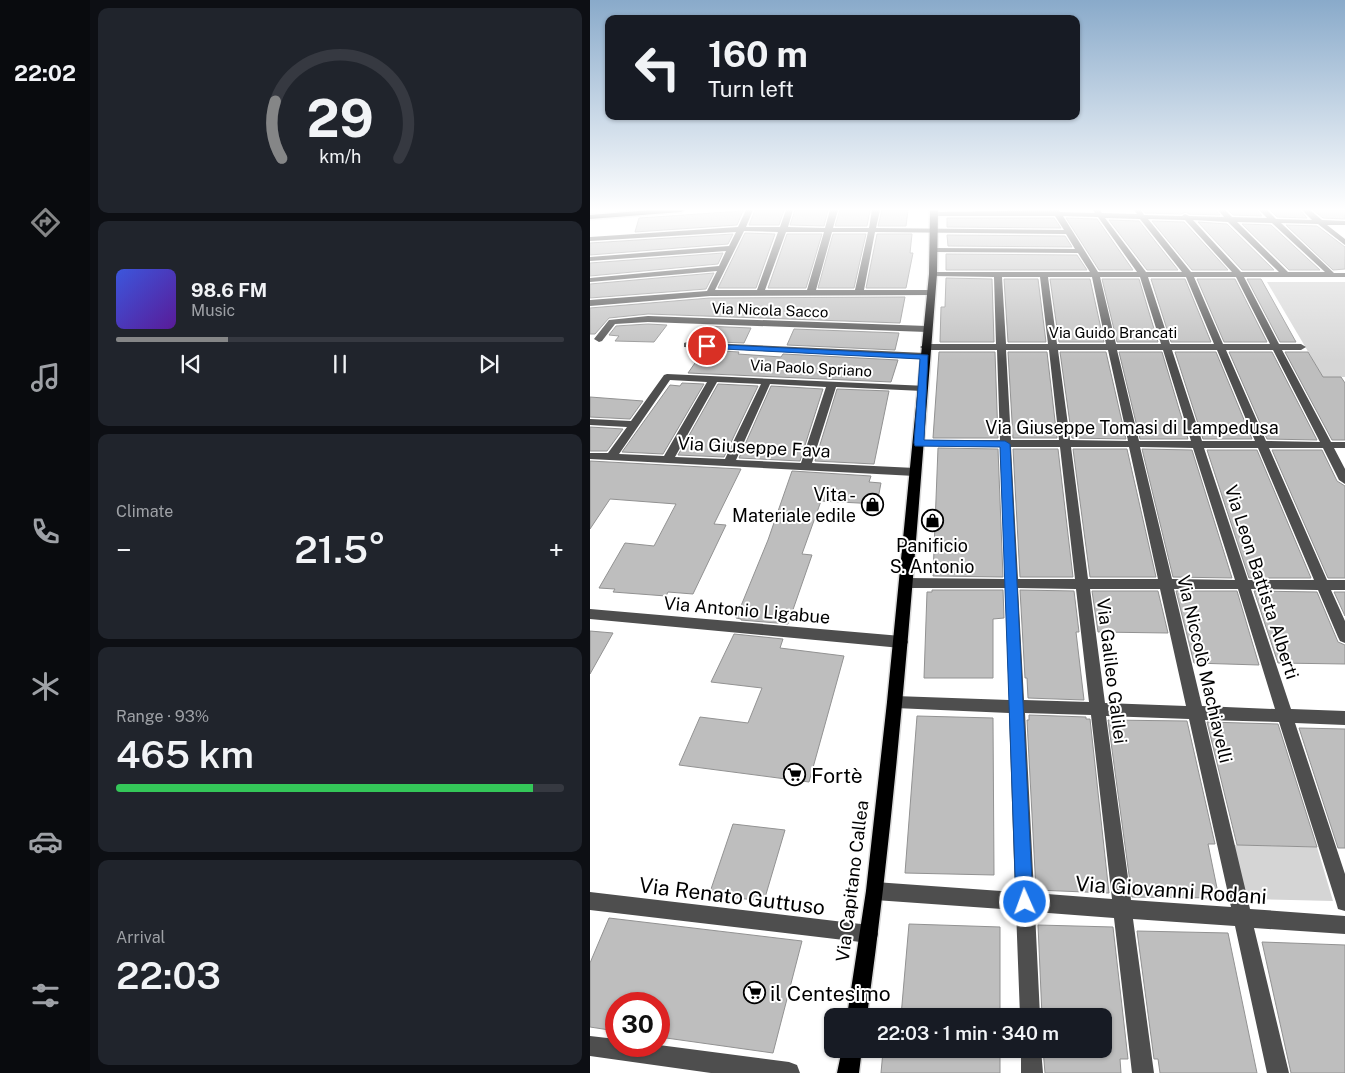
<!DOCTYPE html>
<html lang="en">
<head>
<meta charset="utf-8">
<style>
	body { margin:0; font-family:"Public Sans",sans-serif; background:#20242c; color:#f1f3f6; height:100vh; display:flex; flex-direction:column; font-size:19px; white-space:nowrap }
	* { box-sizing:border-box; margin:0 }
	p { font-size:16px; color:#9ea1a6 }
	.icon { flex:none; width:28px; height:28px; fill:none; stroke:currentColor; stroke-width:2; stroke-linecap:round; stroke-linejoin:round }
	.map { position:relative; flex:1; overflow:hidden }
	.side { display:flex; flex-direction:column; gap:8px; padding:8px; background:#0d0f14; width:500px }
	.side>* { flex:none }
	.top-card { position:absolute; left:15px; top:15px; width:475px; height:105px; border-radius:10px; box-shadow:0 1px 4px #0004; background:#171b24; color:#f1f3f6; overflow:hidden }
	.speed { position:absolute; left:15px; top:992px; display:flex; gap:10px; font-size:25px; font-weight:700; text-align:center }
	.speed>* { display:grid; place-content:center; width:65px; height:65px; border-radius:50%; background:#171b24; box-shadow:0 1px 4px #0004; line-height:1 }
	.speed .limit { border:8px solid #d22; background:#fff; color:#111 }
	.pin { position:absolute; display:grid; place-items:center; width:42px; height:42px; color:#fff; margin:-21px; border:2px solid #fff; border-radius:50%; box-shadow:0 1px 5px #0007 }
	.me { position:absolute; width:55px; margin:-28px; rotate:358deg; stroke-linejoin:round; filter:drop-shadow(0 0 4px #0008) }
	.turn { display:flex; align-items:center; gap:18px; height:105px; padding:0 20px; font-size:22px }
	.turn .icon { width:65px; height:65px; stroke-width:2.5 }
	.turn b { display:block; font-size:35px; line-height:42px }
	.big { font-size:38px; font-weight:600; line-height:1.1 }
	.side .widget { flex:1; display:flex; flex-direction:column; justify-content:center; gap:8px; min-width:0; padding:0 18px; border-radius:10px; background:#20242c }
	.side .dial { align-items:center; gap:0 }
	.dial svg { height:130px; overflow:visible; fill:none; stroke:#363941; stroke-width:7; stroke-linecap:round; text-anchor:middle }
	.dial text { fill:#f1f3f6; stroke:none }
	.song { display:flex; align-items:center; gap:15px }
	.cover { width:60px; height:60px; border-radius:8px; background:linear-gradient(135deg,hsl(230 70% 55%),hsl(270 70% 35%)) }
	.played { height:5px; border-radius:2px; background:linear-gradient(90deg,#858687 25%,#363941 25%) }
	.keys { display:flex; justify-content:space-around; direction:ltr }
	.heat { display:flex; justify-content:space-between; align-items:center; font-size:28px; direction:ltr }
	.charge { height:8px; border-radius:4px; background:linear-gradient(90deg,#34c759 93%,#363941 0) }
	.trip { position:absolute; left:234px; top:1008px; width:288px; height:50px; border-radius:10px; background:#171b24; box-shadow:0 1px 4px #0004; font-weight:600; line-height:50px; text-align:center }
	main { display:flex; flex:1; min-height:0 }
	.dock { display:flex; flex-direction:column; width:90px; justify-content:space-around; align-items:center; background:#090b0e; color:#9ea1a6 }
	.dock .icon { width:35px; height:35px }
	.dock .current { color:#858687 }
	.dock b { font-size:22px; color:#f1f3f6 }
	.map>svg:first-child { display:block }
</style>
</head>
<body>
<main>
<nav class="dock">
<b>22:02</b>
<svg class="icon current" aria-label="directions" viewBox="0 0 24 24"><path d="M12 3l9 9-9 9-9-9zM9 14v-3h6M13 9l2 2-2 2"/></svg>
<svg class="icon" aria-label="music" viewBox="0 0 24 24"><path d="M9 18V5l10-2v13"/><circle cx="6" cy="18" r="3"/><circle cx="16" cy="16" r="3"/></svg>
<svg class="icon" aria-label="phone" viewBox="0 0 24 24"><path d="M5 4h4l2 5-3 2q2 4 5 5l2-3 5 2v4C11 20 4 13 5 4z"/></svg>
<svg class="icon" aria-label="climate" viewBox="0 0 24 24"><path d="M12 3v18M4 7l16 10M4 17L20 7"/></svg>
<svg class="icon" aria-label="car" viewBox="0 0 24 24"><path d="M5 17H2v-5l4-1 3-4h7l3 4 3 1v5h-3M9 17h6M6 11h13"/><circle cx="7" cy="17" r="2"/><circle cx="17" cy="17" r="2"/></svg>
<svg class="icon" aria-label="filters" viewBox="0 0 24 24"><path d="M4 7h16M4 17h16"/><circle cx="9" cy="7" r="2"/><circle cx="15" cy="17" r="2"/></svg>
</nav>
<section class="side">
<div class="widget dial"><svg viewBox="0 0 100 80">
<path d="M14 69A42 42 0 1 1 86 69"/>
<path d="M14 69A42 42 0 0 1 10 34" stroke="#858687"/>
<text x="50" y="56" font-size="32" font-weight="700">29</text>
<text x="50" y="72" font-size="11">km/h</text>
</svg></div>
<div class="widget">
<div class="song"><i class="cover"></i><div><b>98.6 FM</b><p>Music</p></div></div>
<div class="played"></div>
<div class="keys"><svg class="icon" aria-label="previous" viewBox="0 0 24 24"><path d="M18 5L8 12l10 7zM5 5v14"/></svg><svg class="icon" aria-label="pause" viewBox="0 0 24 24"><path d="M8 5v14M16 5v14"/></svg><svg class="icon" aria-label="next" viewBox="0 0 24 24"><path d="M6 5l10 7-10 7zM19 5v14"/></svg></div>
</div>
<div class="widget"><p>Climate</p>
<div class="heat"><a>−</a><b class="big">21.5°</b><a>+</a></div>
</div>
<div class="widget"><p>Range · 93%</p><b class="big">465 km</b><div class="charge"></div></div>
<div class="widget"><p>Arrival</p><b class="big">22:03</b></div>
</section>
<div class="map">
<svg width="755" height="1073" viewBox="0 0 755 1073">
	<rect width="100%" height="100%" fill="#fff"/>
	<path fill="#d5d5d5" d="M677,282H755V377H733Z
		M644,845L727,847L743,901L655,899Z"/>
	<path fill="#bebebe" stroke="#929292" d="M165,210H194L189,225H159Z
		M205,210H238L234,226L200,225Z
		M250,210H280L277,226H245Z
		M292,210H318L316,226H288Z
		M553,210H626L630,215L599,214L596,212L591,214L555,213Z
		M638,210H667L672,216L643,215Z
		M680,210H710L717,218L687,217Z
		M723,210H755V219L733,218Z
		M153,211L147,225L45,232L49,218Z
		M357,218H464L471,228L357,227Z
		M476,218L507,219L543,270H509Z
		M519,220L549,221L588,270H557Z
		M562,221L594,222L638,270H602Z
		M608,222L637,224L684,270H652Z
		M652,224L681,225L730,270H699Z
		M696,225L727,226L755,247V269L743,270Z
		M155,233L185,234L166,288H128Z
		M143,234L138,244L0,255V243Z
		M197,234H232L216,288H178Z
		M243,234H276L264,288H228Z
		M287,234H322L320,253H323L316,288H276Z
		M357,235L475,236L482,247L358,246Z
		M133,253L128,264L0,276V263Z
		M356,254L487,255L497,270H356Z
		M124,273L116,289L0,298V284Z
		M356,278L402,279L404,342H350L351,307H355Z
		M414,279H448L456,342H418Z
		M460,279H500L514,342H469Z
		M512,279H549L568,342H527Z
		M561,279H595L621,342H581Z
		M607,279H645L677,342H634Z
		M657,279H671L706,342H690Z
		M315,297L310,323L58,314L19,318L5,334H0V308L120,298Z
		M58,324L77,325L64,342L25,341L29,336L19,335L26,326Z
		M115,326L161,328L154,343L106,341Z
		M204,329L309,333L305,350L197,345Z
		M114,350L149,352L148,354L191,357L193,354L308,360L301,382L98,373Z
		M349,352H405L408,438H343Z
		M418,352H457L467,438H423Z
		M470,352H516L536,439L482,438Z
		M529,352H572L598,439H550Z
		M585,352H626L662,439H613Z
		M639,352H682L727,440L677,439Z
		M695,352H718L733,377H751L755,383V440H742Z
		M92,383L114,384L73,454L32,452L80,385L90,386Z
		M128,384L168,386L134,457L88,455Z
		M181,386L233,389L210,461L149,458Z
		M247,389L299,391L284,464L225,461Z
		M0,397L53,401L40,419L0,417Z
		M0,427L33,429L17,451H0Z
		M348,448L408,449L413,577L343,576Z
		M423,449H468L483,577H430Z
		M483,449H537L566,577H500Z
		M552,449L602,450L642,578L583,577Z
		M617,450H667L721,578H659Z
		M682,450H732L747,481L755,486V578H738Z
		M0,461L151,469L124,524L136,525L103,594L78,592L76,596L23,592L25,589L9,588L35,543L64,546L86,504L20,499L0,529Z
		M202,471L281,476L279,482L291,483L287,504L231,501L212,554L222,555L198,624L151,620V619L146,618L178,540Z
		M342,590H413L414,618L403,619V678H334L337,592H342Z
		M430,590L484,591L489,632H486L494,700L438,698L437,678H435Z
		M502,591H568L578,633L508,632Z
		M586,591H647L669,665L604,663Z
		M664,591L727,592L748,642L755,645V664L688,663Z
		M744,592H755V616Z
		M0,631L23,633L0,674Z
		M144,634L193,639L190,648L254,656L219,782L89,765L110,717L158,723L172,688L121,682Z
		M439,715L496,717V719H500L519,893L446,890L437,720H439Z
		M327,716L403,718L404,875L315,873Z
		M518,720L597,721L625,844H618L629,898L542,897Z
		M617,722L688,724L727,847L647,845Z
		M709,728L755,729V848H748Z
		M143,824L195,830L174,901L119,895Z
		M19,918L212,941L183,1053L69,1037V1004H26V1031L0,1027V963Z
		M319,924L410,927V1016H311Z
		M448,925L523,927L538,1059H530L531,1073H455L453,1049H512V1016H452Z
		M547,931L638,933L667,1073H570L568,1059H564Z
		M672,942L755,945V1073H701Z
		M309,1049H410V1073H291L293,1051L309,1052Z"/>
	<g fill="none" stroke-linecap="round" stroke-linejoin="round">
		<defs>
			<path id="major" d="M59,210H94L91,212L0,219V215Z
				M340,210H348L347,274C327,522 311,770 277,1016H257L276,891L297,702L339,274Z
				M252,1049H272L269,1073H247Z"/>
		</defs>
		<use href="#major" stroke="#dbdbdb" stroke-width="3"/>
		<path fill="#4e4e4e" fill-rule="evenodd" d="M156,210H163L156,227H190L196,210H203L198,227L235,228L240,210H248L243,228H279L282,210H290L286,228L474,230L465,216H342V212H345L469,210L470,212L505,213L503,210H510L512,213L547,214L544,210H551L554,215L592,216L595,214L599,216L634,217L628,210H635L642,217L677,218L669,210H677L686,219L722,220L712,210H720L732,220L755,221V225H737L755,239V245L728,224L691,223L744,273H755V277H654L689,344H711L716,347L711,350H692L741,442H755V448H744L755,469V484L749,480L733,448H679L737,580H755V590H741L755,621V643L750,641L748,637L728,590L661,589L701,709L755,711V725L705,723L755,874V911L748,909L746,902L689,722L615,720L660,909L755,916V934L664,928L699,1073H677L645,926L543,919L564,1073H542L524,918L445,912L450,1016H430L426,910L285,900L279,897L276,891L279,885L285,882L425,892L419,713L305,708L300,707L297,702L300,697L305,696L419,700L415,588H317L312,586L310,583L312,580L317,578L415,579L410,447L329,446L324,443L329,440H410L407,350H335L330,347L335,344H406L404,277L343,276L339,274L343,272H500L488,253L344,252L340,250L344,248L485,249L476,234L285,232L274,290H341L345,293L344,295L120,296L0,306V300L117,291L127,271L0,282V278L129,266L136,251L0,261V257L139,246L146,232L0,241V237L148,227ZM473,216L508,217L547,272H508ZM515,218L550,219L592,272H556ZM558,219L595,220L642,272H601ZM603,220L638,222L689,272H651ZM647,222L682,223L735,272H698ZM154,231L188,232L167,290H125ZM196,232H234L217,290H175ZM242,232H278L265,290H226ZM412,277H450L458,344H416ZM458,277H502L516,344H467ZM510,277H550L571,344H526ZM558,277H596L624,344H580ZM604,277H646L680,344H633ZM416,350H459L469,440H421ZM468,350H518L538,441L480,440ZM527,350H573L601,441H549ZM582,350H627L665,441H612ZM636,350H683L730,442L676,441ZM421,447H470L485,579H428ZM481,447H539L568,579H498ZM550,447L603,448L645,580L582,579ZM614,448H668L724,580H658ZM428,588L486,589L499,702L434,700ZM500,589H570L596,706L515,703ZM584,589H648L685,709L612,706ZM435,713L501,715L522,899L444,893ZM516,716L599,719L641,907L541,900Z
			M58,316L337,326L342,329L337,332L58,322L25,324L12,341L9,342L4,339L19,320Z
			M97,342L335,353L340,356L335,359L94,347V343Z
			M77,374L337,386V390L333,391L246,387L222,463L325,468L331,472L325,476L0,459V453H18L37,427L0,425V419L41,421L74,375ZM80,380L117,382L74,456L29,454ZM127,382L171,384L135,459L85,457ZM180,384L236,387L211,463L146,460Z
			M0,609L311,636L316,638L318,642L316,646L311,648L0,619Z
			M0,892L279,925L286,927L288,934L286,941L279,943L0,910Z
			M0,1036L26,1039V1046L69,1045L199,1062L207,1065L210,1073H121L0,1056Z
			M431,1049H451L453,1073H431Z"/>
		<use href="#major" fill="#000" fill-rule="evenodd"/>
	</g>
	<linearGradient id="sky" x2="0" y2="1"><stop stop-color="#89aaca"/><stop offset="0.58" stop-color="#fff"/><stop offset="1" stop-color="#fff" stop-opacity="0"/></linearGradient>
	<rect width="755" height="361" fill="url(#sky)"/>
	<path fill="#1a73e8" stroke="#114b97" d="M117,344L338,355L334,440L415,441L420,444L443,902L441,908L435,910L429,908L426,902L410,447L325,446L324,443L330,359L114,348L113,346Z"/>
	<defs>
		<symbol id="shop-ring" viewBox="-11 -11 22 22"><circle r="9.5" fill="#fff" stroke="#000" stroke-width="1.5"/><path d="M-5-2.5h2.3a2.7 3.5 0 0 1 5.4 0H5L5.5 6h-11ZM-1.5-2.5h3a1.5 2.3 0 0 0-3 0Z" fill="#000"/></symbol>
		<symbol id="supermarket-ring" viewBox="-11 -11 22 22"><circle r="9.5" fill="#fff" stroke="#000" stroke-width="1.5"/><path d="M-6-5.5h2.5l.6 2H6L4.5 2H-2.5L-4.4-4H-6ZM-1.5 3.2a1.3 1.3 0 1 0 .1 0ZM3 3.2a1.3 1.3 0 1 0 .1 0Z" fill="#000"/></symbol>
	</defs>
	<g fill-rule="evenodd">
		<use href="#shop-ring" x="270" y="492" width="25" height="25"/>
		<use href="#shop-ring" x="330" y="508" width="25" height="25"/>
		<use href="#supermarket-ring" x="192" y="762" width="25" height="25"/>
		<use href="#supermarket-ring" x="152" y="980" width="25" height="25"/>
	</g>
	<g text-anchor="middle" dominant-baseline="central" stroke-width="4" stroke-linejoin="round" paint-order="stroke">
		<g font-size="15" fill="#000" stroke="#fff">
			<text transform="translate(180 310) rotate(2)">Via Nicola Sacco</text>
			<text x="523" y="332">Via Guido Brancati</text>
			<text transform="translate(221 368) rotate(3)">Via Paolo Spriano</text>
		</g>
		<g font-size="18" fill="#000" stroke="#fff">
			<text x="542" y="427">Via Giuseppe Tomasi di Lampedusa</text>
			<text transform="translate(164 447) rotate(3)">Via Giuseppe Fava</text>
			<text transform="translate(672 582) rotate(72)">Via Leon Battista Alberti</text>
			<text transform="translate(157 610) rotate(5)">Via Antonio Ligabue</text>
			<text transform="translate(615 669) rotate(77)">Via Niccolò Machiavelli</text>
			<text transform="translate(522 671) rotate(83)">Via Galileo Galilei</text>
			<text transform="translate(262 881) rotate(-83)">Via Capitano Callea</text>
		</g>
		<g font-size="18" fill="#000" stroke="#fff" text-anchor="end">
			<text x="266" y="494">Vita -<tspan x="266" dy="21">Materiale edile</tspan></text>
			<text x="342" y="545" text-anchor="middle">Panificio<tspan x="342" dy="21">S. Antonio</tspan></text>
		</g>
		<g font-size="21" fill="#000" stroke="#fff" text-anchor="start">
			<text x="221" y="775">Fortè</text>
			<text x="180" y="993">il Centesimo</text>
		</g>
		<g font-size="21" fill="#000" stroke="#fff">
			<text transform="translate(581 890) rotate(4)">Via Giovanni Rodani</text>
			<text transform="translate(142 896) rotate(7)">Via Renato Guttuso</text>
		</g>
	</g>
</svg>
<div class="speed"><div class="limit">30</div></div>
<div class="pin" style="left:117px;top:346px;background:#d93025"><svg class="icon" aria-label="arrive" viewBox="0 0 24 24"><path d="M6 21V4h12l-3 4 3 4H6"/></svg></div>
<svg class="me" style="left:435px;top:902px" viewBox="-20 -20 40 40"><circle r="17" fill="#1a73e8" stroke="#fff" stroke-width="3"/><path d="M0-11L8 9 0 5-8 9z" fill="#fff"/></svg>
<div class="trip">22:03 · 1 min · 340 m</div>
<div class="top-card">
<div class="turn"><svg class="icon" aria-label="left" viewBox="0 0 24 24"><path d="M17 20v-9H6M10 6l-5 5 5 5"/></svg><div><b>160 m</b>Turn left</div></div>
</div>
</div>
</main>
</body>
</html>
